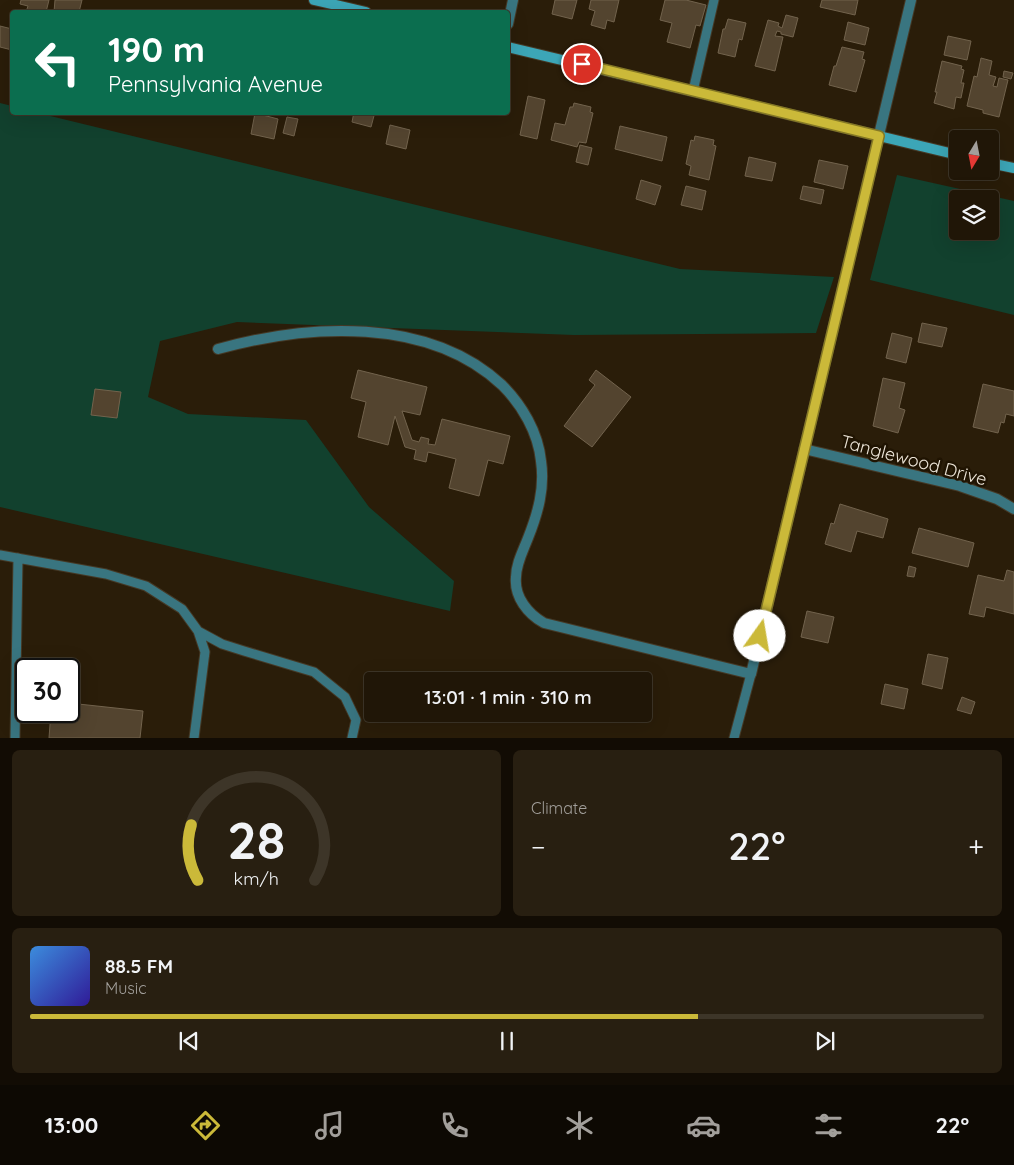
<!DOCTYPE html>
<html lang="en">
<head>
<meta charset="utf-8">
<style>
	body { margin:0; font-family:Quicksand,sans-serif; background:#281f11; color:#f1f3f6; height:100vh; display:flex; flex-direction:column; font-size:19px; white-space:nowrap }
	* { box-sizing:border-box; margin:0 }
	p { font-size:16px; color:#a29f9b }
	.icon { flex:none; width:28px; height:28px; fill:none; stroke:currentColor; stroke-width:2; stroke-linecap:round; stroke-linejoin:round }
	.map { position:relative; height:738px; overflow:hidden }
	.side { display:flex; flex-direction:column; gap:12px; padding:12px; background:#120c04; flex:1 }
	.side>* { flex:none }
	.banner { position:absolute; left:10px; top:10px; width:500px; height:105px; border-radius:5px; box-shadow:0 5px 20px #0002,0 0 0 1px #3d3528; background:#0b6e4f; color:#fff; overflow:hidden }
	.needle { width:32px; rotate:190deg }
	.fabs { position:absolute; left:949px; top:130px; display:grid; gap:10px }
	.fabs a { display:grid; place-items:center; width:50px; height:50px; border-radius:5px; background:#201607; box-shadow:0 5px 20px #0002,0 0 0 1px #3d3528; font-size:25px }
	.speed { position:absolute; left:15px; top:658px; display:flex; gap:10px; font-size:25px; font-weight:700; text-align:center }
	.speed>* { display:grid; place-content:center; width:65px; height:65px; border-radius:50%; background:#201607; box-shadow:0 5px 20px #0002,0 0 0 1px #3d3528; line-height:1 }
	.speed .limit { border:2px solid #111; border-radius:8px; background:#fff; color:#111 }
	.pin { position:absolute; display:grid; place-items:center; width:42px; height:42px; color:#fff; margin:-21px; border:2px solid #fff; border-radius:50%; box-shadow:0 1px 5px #0007 }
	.me { position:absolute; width:55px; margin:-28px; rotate:13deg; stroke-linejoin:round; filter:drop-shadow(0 0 4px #0008) }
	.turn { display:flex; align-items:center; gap:18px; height:105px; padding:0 15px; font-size:22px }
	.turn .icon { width:65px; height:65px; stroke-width:2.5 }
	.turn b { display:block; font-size:35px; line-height:42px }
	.big { font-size:38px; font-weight:600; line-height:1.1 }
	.side .card { flex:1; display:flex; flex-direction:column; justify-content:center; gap:8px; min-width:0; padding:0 18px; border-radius:8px; background:#281f11 }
	.side .dial { align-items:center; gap:0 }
	.dial svg { height:130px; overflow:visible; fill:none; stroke:#3d3528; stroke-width:7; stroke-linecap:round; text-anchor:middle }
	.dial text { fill:#f1f3f6; stroke:none }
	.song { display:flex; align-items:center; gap:15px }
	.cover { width:60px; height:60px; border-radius:8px; background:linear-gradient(135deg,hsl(210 70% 55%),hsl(250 70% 35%)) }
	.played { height:5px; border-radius:2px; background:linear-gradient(90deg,#cbb939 70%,#3d3528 70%) }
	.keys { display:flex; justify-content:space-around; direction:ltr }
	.heat { display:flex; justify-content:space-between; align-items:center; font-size:28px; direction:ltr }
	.side .tiles { flex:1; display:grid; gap:12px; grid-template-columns:1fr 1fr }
	.card:last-child { grid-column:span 2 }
	.trip { position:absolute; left:364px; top:672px; width:288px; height:50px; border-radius:5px; background:#201607; box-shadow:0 5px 20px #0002,0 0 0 1px #3d3528; font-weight:600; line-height:50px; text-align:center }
	.tabs { display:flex; height:80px; justify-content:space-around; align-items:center; background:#0d0903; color:#a29f9b }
	.tabs .icon { width:35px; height:35px }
	.tabs .current { color:#cbb939 }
	.tabs b { font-size:22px; color:#f1f3f6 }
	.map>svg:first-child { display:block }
</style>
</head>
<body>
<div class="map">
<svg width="1014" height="738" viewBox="0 0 1014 738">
	<rect width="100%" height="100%" fill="#2a1d09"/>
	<path fill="#12412e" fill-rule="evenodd" d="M0,103L12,106V112L38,113L680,269L834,277L816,333L574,335L237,322L160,341L148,397L188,414L306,420L369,507L454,581L450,611L0,507Z
		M897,175L1014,201V315L870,280ZM958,199H990V231H958Z"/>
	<path fill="#53442f" stroke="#72634d" d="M21,0H49L46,12H26L28,6L20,4Z
		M55,0H82L79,12H54Z
		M555,0H577L572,19L552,14Z
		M591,0H619L614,22L607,20L605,29L591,25L595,11L589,9Z
		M665,0H686L706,5L700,26L696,25L690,48L667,42L672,23L660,20Z
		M822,0H858L855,15L820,7Z
		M786,15L798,18L793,37L781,34V32L777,31L775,36L783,37L775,71L755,66L768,20L779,23L778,26L782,28Z
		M728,19L746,23L742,40L739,39L735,57L718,53L723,29H725Z
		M848,22L869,28L865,45L844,40Z
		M0,26L12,29V50L0,47Z
		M948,36L971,41L967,60L944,55Z
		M842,47L864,52L862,59L865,60L856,92L829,85L834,66H836Z
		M981,58L992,61L989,75L996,77L993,86L997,87L999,78L1008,80L999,117L983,113V110L967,106L974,76L977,77Z
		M942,61L962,66L961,69L964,70L961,83H964L961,98L956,97L954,109L934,103L937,92H935Z
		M1004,71L1013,73L1011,79L1003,77Z
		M528,96L545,100L537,139L520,135Z
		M574,103L591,107L590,112L593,113L586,143L579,142L577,147L551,140L555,123L565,125L570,107H573Z
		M354,112H375L371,127L352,122Z
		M255,113L278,119L274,139L251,134Z
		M287,117L298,119L294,136L283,133Z
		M390,125L410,130L406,149L386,144Z
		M620,126L667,137L662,161L615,149Z
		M695,136L714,140L713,145L716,146L709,180L689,175L691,166L686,164L691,140L694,141Z
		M580,145L592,148L588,165L576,162Z
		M749,157L776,163L772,181L745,176Z
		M819,160L848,166L843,189L814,182Z
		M641,180L661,186L655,205L636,199Z
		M686,186L706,191L702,210L681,205Z
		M803,186L824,190L821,204L800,199Z
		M922,323L947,328L942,347L918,342Z
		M892,333L912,338L906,363L886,358Z
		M358,370L427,387L420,415L402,411L412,440L419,442L421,437L429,439L428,444L435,445L442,419L510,436L503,464L488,460L479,496L449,488L456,459L428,452L426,462L414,459L416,450L405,447L395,416L388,445L358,437L366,402L351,398Z
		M596,370L631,397L592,447L564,426L595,385L589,380Z
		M883,378L905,383L899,408L905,410L898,433L873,426Z
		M983,384L1014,391V416L1006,414L1004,423L1001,422L998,433L973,427Z
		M95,389L121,392L117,418L91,415Z
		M840,504L888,519L883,538L857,531L851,552L825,544L831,523L834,524Z
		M919,528L974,543L968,567L912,553Z
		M909,566L916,568L914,577L907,576Z
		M1007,570L1014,572V614L986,607L984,617L969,614L978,575L1004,581Z
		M807,611L834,617L828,643L801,637Z
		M928,654L948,658L942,689L922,684Z
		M885,684L908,689L904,709L881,704Z
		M962,697L975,702L971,714L957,710Z
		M69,703L143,711L140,738H49L51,711H69Z"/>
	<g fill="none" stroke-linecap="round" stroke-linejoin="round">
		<defs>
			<path id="lane" d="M693,91L714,0
				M0,555L106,574L146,586L182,609L198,631L205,652L194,738
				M198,631L222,644L244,651L314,672L345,697L356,720L352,738
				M15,738L18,558
				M734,738L751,674"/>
			<path id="street" d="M508,24L513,0
				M218,349C308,324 428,316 502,385C522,405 538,432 541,461C545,488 538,513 528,538C523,551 516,564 516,577C514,597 528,614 544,623L751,674L911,0
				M804,449L960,486L997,499L1014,509"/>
			<path id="secondary" d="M314,0L366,12
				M508,47L958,155
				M990,163L1014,168"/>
		</defs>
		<use href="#lane" stroke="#453926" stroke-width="11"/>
		<use href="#street" stroke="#453926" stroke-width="12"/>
		<use href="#secondary" stroke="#453926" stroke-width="12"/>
		<use href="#lane" stroke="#397580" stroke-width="9"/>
		<use href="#street" stroke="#397580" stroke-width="10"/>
		<use href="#secondary" stroke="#3ca6b7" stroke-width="10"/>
	</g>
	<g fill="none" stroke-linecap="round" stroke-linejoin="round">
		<defs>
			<path id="route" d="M582,64L879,136L760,636"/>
		</defs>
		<use href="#route" stroke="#847825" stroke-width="12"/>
		<use href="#route" stroke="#cbb939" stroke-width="9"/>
	</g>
	<g text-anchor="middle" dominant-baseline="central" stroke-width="5" stroke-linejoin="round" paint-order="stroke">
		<g font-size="18" fill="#ece4d7" stroke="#201402">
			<text transform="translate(914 460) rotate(15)">Tanglewood Drive</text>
		</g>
	</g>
</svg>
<div class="fabs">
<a><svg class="needle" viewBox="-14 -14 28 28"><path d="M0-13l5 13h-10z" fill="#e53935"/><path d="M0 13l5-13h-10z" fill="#a29f9b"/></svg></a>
<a><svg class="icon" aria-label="layers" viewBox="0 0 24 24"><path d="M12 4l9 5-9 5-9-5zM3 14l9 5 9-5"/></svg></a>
</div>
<div class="speed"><div class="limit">30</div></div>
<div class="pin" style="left:582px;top:64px;background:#d93025"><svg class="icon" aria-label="arrive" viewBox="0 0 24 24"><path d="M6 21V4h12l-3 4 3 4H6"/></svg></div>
<svg class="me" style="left:760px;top:636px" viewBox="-20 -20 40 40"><circle r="19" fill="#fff"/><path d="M0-13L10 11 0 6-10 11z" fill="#cbb939"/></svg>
<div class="trip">13:01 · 1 min · 310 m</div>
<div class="banner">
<div class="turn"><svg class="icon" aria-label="left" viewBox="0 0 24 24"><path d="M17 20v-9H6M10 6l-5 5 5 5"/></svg><div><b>190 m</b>Pennsylvania Avenue</div></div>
</div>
</div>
<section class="side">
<div class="tiles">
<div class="card dial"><svg viewBox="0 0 100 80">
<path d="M14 69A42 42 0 1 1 86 69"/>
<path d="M14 69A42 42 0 0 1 10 35" stroke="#cbb939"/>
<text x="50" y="56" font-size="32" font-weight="700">28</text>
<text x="50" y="72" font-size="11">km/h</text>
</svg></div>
<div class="card"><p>Climate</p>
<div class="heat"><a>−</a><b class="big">22°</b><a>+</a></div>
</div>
<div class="card">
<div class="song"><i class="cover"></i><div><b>88.5 FM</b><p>Music</p></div></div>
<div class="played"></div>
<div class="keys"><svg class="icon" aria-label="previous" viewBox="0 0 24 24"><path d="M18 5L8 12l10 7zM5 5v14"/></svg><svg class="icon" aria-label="pause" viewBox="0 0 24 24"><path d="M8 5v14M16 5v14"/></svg><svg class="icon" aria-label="next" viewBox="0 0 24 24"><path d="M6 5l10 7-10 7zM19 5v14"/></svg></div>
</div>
</div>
</section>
<nav class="tabs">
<b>13:00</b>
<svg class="icon current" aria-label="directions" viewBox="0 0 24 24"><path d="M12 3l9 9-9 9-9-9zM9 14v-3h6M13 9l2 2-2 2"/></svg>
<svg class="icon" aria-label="music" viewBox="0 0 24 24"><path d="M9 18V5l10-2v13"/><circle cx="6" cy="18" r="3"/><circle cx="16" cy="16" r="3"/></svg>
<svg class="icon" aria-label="phone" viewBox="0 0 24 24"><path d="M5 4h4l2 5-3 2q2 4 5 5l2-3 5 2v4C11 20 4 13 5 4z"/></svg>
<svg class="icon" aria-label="climate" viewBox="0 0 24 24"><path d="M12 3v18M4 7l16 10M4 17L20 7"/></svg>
<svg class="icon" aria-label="car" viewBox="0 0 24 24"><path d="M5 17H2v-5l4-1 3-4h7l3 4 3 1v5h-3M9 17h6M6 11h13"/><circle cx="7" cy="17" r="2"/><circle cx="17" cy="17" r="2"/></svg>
<svg class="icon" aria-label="filters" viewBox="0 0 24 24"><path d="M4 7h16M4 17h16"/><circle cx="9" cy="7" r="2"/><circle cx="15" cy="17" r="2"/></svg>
<b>22°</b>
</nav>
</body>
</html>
